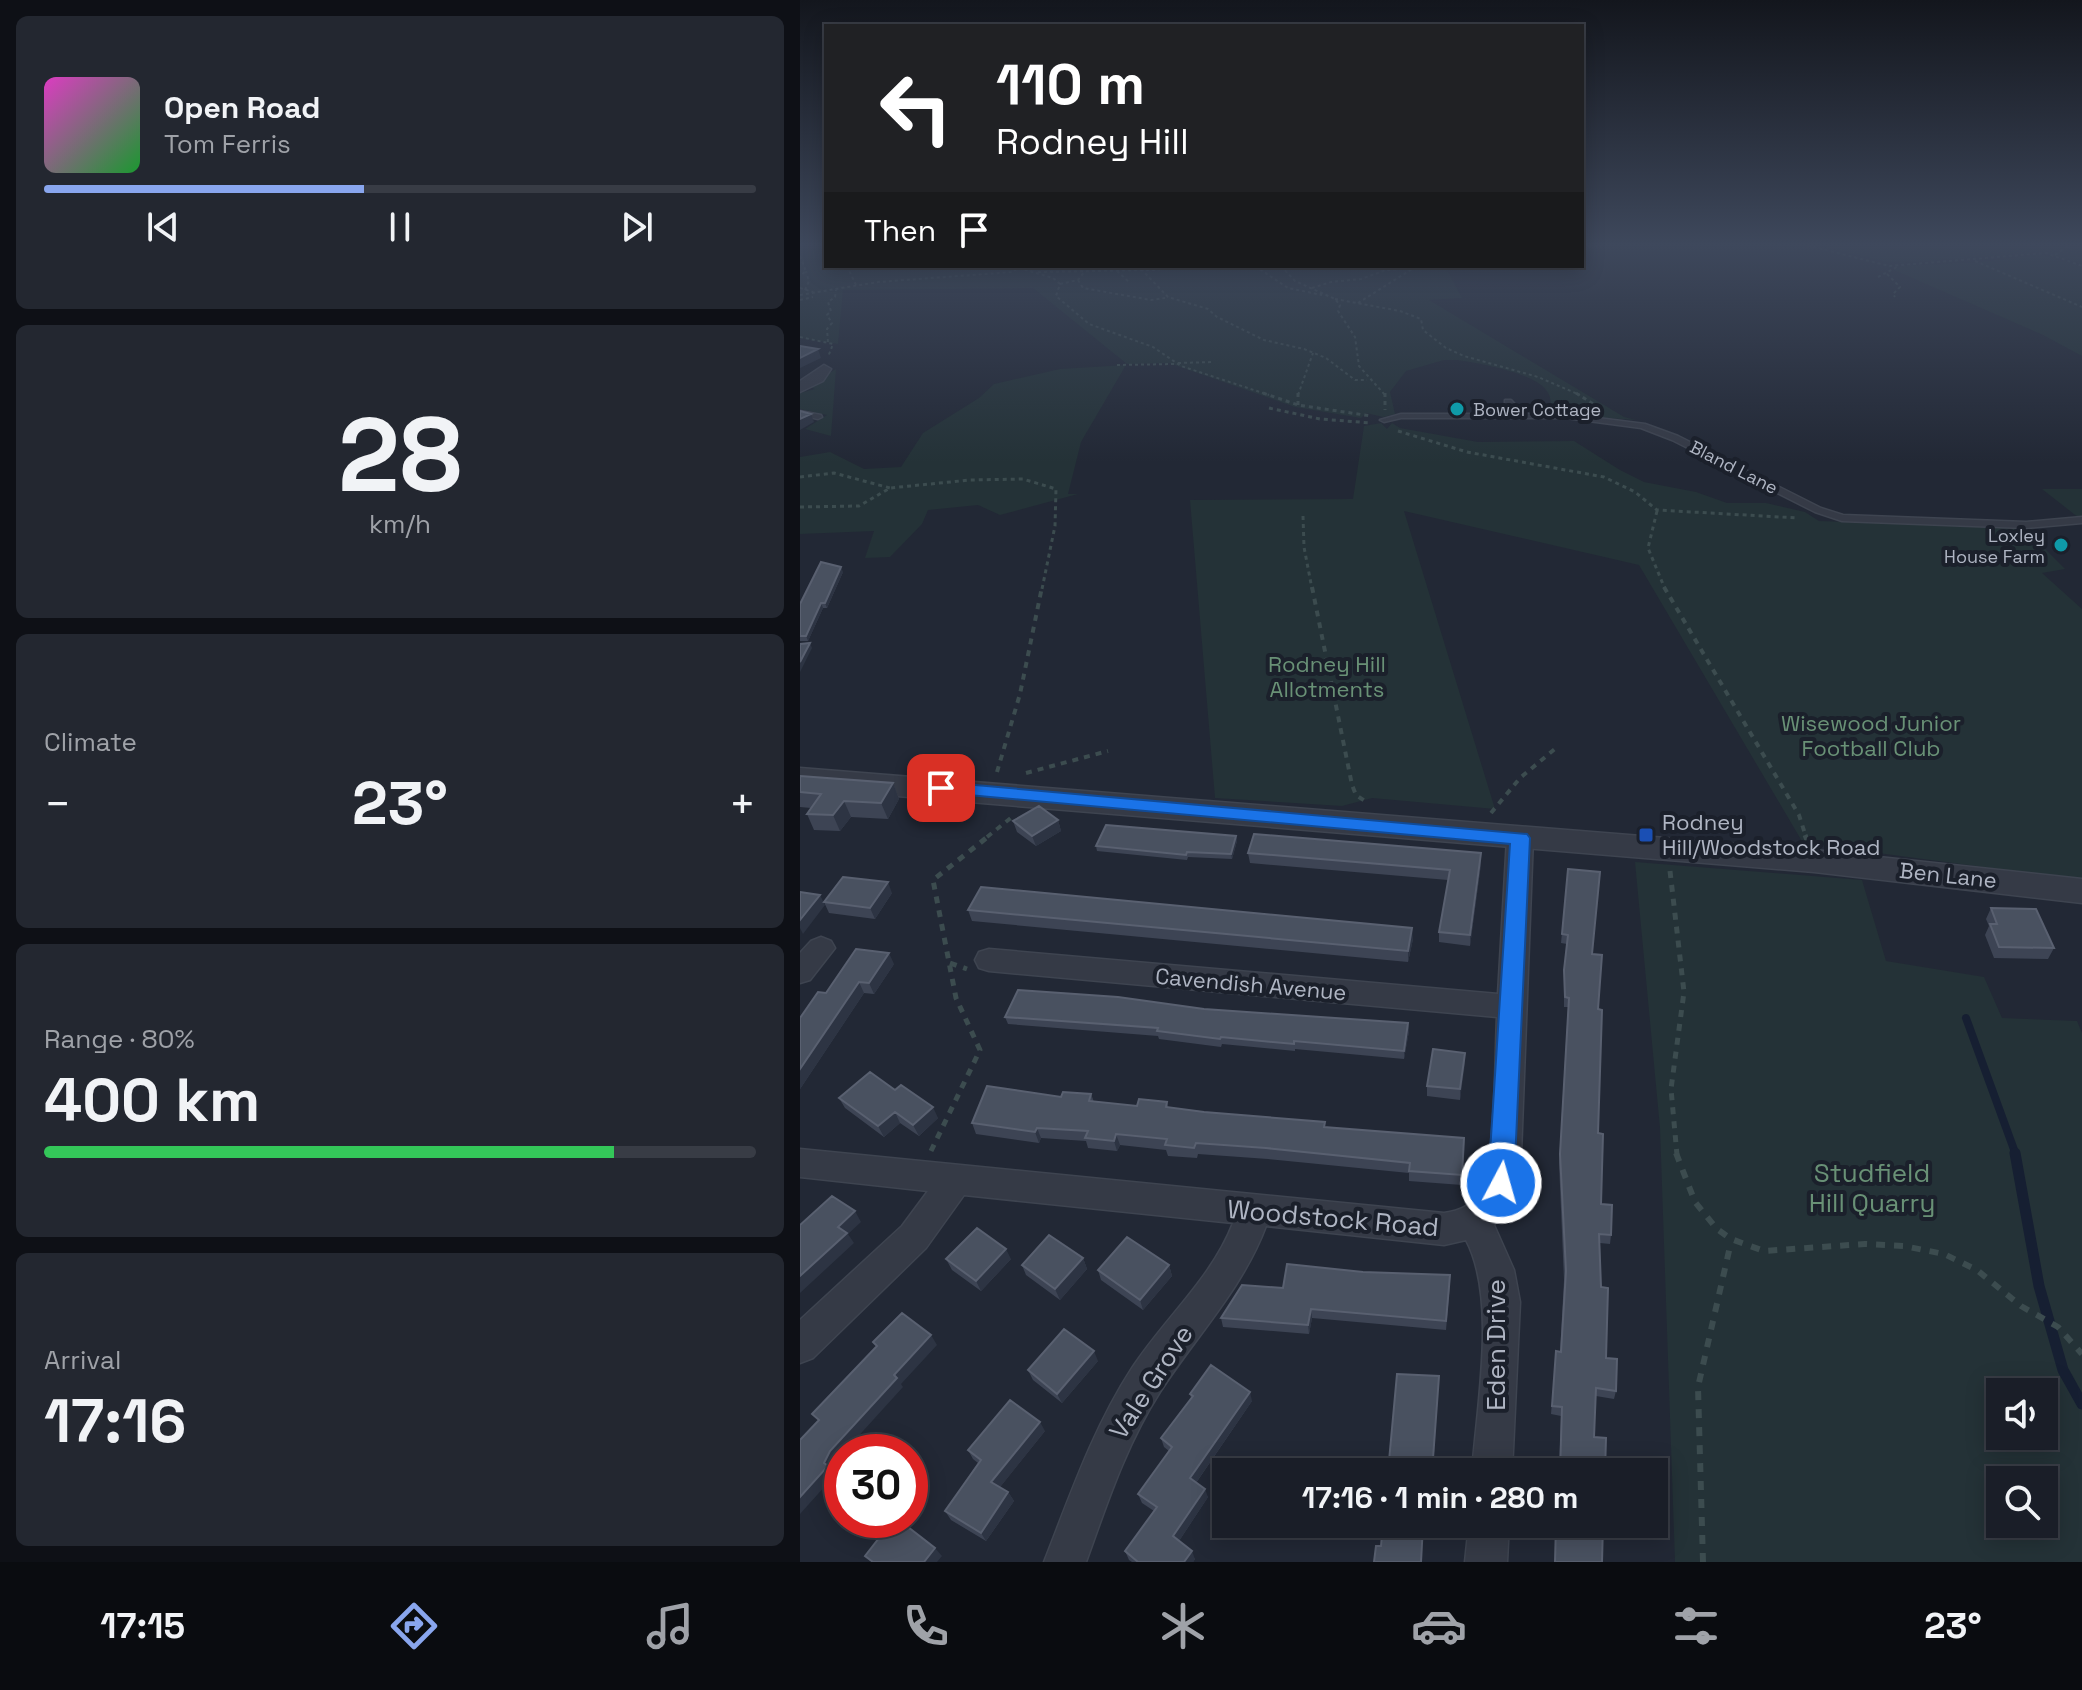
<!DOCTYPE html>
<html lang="en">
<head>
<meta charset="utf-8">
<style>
	body { margin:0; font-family:"Space Grotesk",sans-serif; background:#232730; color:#f1f3f6; height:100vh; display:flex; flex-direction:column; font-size:30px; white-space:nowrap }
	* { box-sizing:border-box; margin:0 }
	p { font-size:26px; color:#9fa2a8 }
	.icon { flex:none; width:44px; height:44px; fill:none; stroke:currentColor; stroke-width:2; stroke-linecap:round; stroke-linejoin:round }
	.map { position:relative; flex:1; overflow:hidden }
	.panel { display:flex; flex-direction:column; gap:16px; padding:16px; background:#0e1016; width:800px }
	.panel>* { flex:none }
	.guide { position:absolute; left:24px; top:24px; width:760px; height:244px; border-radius:0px; box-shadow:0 4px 20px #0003,0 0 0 2px #383c45; background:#202124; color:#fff; overflow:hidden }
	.controls { position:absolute; left:1186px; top:1378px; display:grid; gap:16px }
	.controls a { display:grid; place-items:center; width:72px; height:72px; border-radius:0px; background:#1a1e28; box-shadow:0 4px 20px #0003,0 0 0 2px #383c45; font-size:40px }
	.speed { position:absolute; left:24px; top:1434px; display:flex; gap:16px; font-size:40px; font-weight:700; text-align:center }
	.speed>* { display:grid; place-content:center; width:104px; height:104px; border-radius:50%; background:#1a1e28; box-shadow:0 4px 20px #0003,0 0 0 2px #383c45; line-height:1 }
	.speed .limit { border:12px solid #d22; background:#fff; color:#111 }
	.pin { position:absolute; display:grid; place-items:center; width:68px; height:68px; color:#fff; margin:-34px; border-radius:16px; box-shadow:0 4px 12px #0006 }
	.me { position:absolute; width:88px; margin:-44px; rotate:6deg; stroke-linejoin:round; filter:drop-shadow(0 0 6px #0008) }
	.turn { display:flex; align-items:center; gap:28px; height:168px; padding:0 40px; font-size:36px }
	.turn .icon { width:104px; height:104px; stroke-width:2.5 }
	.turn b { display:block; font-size:56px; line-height:68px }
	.then { display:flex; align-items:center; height:76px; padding:0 40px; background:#0003; gap:16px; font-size:30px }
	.big { font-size:60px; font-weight:700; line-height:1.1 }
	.panel .tile { flex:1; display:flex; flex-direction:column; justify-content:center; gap:12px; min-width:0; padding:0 28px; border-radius:12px; background:#232730 }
	.panel .dial { align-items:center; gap:0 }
	.dial b { font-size:104px; line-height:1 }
	.song { display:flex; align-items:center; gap:24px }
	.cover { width:96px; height:96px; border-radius:12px; background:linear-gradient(135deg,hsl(310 70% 55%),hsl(130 70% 35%)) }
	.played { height:8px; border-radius:4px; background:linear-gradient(90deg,#89a6ee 45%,#383c45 45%) }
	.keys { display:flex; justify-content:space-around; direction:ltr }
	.heat { display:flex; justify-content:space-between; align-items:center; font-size:44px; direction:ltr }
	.charge { height:12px; border-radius:6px; background:linear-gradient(90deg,#34c759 80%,#383c45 0) }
	.trip { position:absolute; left:412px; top:1458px; width:456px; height:80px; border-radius:0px; background:#1a1e28; box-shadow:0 4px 20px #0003,0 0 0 2px #383c45; font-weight:700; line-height:80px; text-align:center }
	.dock { display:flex; height:128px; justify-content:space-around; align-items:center; background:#0a0c10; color:#9fa2a8 }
	.dock .icon { width:56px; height:56px }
	.dock .selected { color:#89a6ee }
	.dock b { font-size:36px; color:#f1f3f6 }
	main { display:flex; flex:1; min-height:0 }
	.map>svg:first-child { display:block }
</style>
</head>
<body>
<main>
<section class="panel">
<div class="tile">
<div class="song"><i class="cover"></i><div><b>Open Road</b><p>Tom Ferris</p></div></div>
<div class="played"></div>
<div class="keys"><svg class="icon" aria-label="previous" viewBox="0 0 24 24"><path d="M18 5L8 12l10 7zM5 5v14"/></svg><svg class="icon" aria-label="pause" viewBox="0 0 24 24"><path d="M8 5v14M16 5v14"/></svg><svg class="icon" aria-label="next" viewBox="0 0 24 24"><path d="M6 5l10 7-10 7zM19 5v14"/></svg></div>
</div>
<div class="tile dial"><b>28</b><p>km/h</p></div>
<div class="tile"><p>Climate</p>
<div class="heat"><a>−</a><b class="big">23°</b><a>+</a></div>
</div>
<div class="tile"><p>Range · 80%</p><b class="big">400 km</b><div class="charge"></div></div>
<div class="tile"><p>Arrival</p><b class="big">17:16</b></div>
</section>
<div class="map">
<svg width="1282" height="1562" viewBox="0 0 1282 1562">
	<rect width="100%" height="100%" fill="#222835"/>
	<path fill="#243237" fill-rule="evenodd" d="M0,244H26V266H674L647,270L662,298L629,300L824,417L836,420L750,414C751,405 752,397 746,390C734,373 678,363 657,360H644L606,371L590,392L595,414L583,417L566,413L561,418L495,407L369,363L327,364L233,288L43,290L38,344L0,338Z
		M1015,244H1282V264L1242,252L1102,263L1078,260Z
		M1241,254L1282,267V356L1243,335L1094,270L1102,266L1182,262Z
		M326,365L281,442L268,494H278L200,515L178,505L128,510L122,524L90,557L65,558L74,531L0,534V457L30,452L64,469L101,467L123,433L179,398L194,384L260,369Z
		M36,369L31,436L5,429L27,415L0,409V393L15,389L8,386Z
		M581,423L587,429L592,423L600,428L678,442L774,441L820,470L844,482L896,492L927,503H966L1005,512L1019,521L1224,528L1265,569L1242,573L1282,609V880L1003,843L839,565L604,511L695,809L572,798L542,806L415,798L390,500L553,499L564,426Z
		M1242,489H1282V519L1279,518Z
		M835,862L1062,880L1086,961L1184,977L1202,1018L1277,1021L1282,1033V1562H875L860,1128ZM1200,1392H1244V1436H1200ZM1200,1480H1244V1524H1200Z"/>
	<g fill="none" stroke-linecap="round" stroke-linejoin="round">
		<path stroke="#161f32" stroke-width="8" d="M1166,1018L1216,1155"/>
		<path stroke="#161f32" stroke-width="11" d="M1215,1153L1239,1286L1263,1370L1282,1404"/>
		<defs>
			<path id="service" d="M705,400H711L724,414H766L845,424L878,436L1021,508L1043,515L1226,522L1282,517V523L1226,528L1042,521L1015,512L872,440L841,428L766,418H601L584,422L580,420L601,414H715L705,404Z
				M0,411L21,415L22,417L18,419L0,415Z"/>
			<path id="minor" d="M24,365L31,369L23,381L0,392V381Z
				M720,829L729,832L733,838L721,1155L712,1195L694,1225L714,1270L720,1302L712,1472H672C677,1405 697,1298 666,1240L644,1245L466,1226C442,1290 395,1337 360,1392C326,1445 307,1504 286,1562H244C270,1496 293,1428 332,1368C364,1319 412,1278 433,1223L164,1195L126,1248L13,1358L0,1363V1320L102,1226L128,1191L0,1177V1149L644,1213C659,1211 672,1206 680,1191C696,1161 695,1057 697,1017L189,971L179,968L175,960L179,952L189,949L698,994L707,838L711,832Z
				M21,937L31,941L35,948L10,980L0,983V953L11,941Z
				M669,1524H709L707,1562H665Z"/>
			<path id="tertiary" d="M0,768L1014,850L1282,879V903L1014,872L0,788Z"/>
		</defs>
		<use href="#service" stroke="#3e4450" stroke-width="3"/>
		<use href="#minor" stroke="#3e4450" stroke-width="3"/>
		<use href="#tertiary" stroke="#3e4450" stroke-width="3"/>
		<path stroke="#3c4c4f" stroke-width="2" stroke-dasharray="3 3" stroke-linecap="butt" d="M1002,244L1089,266L1246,253L1282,266
			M782,247L818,244
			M1255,255L1271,244
			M0,256L6,271L0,276
			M1175,261L1282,307
			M47,266L56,285
			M213,266L253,278L260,284L256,296L289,324L353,347L381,366L469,395
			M455,266L488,288L522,295
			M481,266L495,281L535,299L540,305L538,311L555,337L559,366L585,395
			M341,269L368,297L408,309L417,317L464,340L504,349L526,358L555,380H567
			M317,271L330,283
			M238,272L355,270L379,266
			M1087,274L1100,287L1093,294L1095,297
			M1078,277L1097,267
			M278,280L283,288L351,300L365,298
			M260,284L278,280L284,272
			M0,288L13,292
			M512,288L531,282L561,279L586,270L650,266
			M5,290L9,281L6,271
			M0,295L78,282L212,272L218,268
			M535,299L600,311L621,319L623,330L646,348L664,356L738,377L780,395
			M0,300L13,297
			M558,303L612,269
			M0,337L33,344L28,357
			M28,342L27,329L32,323L27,315L31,311L28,302L35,297L36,290
			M378,363L413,362
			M317,365L375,364
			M498,395L513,353"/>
		<path stroke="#3c4c4f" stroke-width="3" stroke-dasharray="4 4" stroke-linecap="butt" d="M463,393L498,405L571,416
			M498,393V405
			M585,393V410
			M776,393L798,407
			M469,408L520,419L571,423
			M598,431L667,452L804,477L835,492L857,510L998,518
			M0,477L34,473L90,488
			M0,507L59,506L90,488L170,480L223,479L256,489L255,526L242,589
			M857,511L848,548L865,589
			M503,516L504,547L512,589"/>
		<path stroke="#3c4c4f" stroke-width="4" stroke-dasharray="6 6" stroke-linecap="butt" d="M512,587L552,785L556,795L565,801
			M864,587L999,815L1006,837
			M197,772L220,694L242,587
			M226,773L308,751
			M691,813L720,778L756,748
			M187,837L212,817"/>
		<path stroke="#3c4c4f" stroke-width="5" stroke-dasharray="7 7" stroke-linecap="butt" d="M1005,835L1007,840
			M870,871L884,992L871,1089L877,1155
			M150,963L167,969
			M131,1151L180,1050L156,998L133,880L190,835"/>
		<path stroke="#3c4c4f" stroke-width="6" stroke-dasharray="9 9" stroke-linecap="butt" d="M876,1153L895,1202L917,1229L931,1239L964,1251L1065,1244L1104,1246L1144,1254L1177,1270L1221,1306L1258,1327L1282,1354
			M903,1562L898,1387L931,1242"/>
		<use href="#service" fill="#353a46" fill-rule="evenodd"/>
		<use href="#minor" fill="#353a46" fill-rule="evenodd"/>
		<use href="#tertiary" fill="#353a46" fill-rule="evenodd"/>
	</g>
	<path fill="#3d4454" d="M43,572L27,608H23L8,641H0V604Z
		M0,776L93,783L99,799L88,819L51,817L40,831L14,830L7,814L11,808L0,807Z
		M258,820L261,831L236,846L217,832L213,821Z
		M436,836L437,841L432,859L388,857L387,860L297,851L296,846Z
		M448,853L681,864L670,946L639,942V932L648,880L450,863Z
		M768,869L792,954L798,1009V1133L801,1204L811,1235L810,1244L800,1243L801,1287L806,1358L816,1391L814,1399L796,1396L794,1437L805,1472H759L761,1416L751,1414L756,1351L760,1352L764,1280L759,1163L768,1007H764V980L767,944L761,943Z
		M92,893L75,919L29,913L24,902Z
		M1191,908L1254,948L1248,959L1194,958L1185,935L1189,926L1186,919Z
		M168,910L613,939L608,962L172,921Z
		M94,964L74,994L64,993L0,1089V1018L26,993Z
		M404,1009L608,1023L609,1031L604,1059L495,1049V1051L422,1044L421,1047L359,1039L358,1036L208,1024L205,1017Z
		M665,1053L660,1100L627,1096V1086Z
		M95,1090L138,1118L119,1136L100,1123L84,1137L45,1108L39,1098Z
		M291,1094L294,1102L337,1106L367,1102L368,1107L525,1127L664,1149L662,1185L609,1181V1173L468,1159L398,1154L397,1158L368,1156L366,1150L320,1145L317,1151L288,1148L286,1141L241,1138L239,1143L176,1134L172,1123L261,1097Z
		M283,1258L287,1269L260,1300L226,1275L222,1265Z
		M146,1259H211L181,1291L152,1270Z
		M369,1265L372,1276L343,1310L301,1280L298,1270Z
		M650,1284L646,1330L512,1318L509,1334L423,1327L421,1318L483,1288Z
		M298,1361L262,1403L233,1380L228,1370Z
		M390,1394L452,1401L396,1483L408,1497L379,1541L395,1559L393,1562H332L329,1560L325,1551L354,1511L342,1503L338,1494L369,1451L364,1447L361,1438L391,1398Z
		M245,1431L200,1487L208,1492L214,1501L186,1541L151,1520L145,1511L178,1463L173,1459L168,1450Z
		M583,1524H630L629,1537L623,1536L581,1546Z"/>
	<path fill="#2d3443" d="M18,349L21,358L0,368V358Z
		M11,414L14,422L0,430V419Z
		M41,567L43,572L27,608L25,603Z
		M21,603L23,608L8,641L6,636Z
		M10,643L12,648L0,672V662Z
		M93,783L99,799L88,819L81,803Z
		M44,801L51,817L40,831L33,815Z
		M258,820L261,831L236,846L232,836Z
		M436,836L437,841L432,859L431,854Z
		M681,853V864L670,946V935Z
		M88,882L92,893L75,919L70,908Z
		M20,895L25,905L3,934L0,928V920Z
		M612,928L613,939L608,962V951Z
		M89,953L94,964L74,994L69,983Z
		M59,982L64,993L0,1089V1069Z
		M608,1023L609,1031L604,1059V1051Z
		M665,1053V1064L660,1100V1089Z
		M133,1107L138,1118L119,1136L113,1125Z
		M95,1112L100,1123L84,1137L78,1126Z
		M237,1128L241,1138L239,1143L235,1132Z
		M316,1134L320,1145L317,1151L314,1141Z
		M55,1211L61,1222L48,1234L54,1243L0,1293V1276L38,1227Z
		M206,1249L211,1259L181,1291L176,1281Z
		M283,1258L287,1269L260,1300L255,1289Z
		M369,1265L372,1276L343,1310L340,1300Z
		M511,1309L512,1318L509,1334L508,1325Z
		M131,1335L137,1345L101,1384L103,1387L44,1452H42V1454L37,1460L32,1471L35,1475L0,1514V1497L24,1463L30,1451L94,1375Z
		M294,1351L298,1361L262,1403L257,1394Z
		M639,1376L633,1472H632Z
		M450,1392L452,1401L393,1487L390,1478Z
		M240,1422L245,1431L197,1491L191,1482Z
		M405,1489L408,1497L377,1544L373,1536Z
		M208,1492L214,1501L186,1541L181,1533Z
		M135,1548L142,1556L137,1562H124Z
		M392,1551L395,1559L393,1562H384Z"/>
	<path fill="#495160" stroke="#596070" stroke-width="2" d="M0,346L18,349L0,358Z
		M0,411L11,414L0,419Z
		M21,562L41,567L25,603H21L6,636H0V604Z
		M10,643L0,662V644Z
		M0,776L93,783L81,803L44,801L33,815L7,814L21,794L0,792Z
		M239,806L258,820L232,836L213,821Z
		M306,825L436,836L431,854L387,852L386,855L296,846Z
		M454,834L681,853L670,935L639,932L650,870L448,853Z
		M768,869L800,872L792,954L802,955L798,1009L802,1010L798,1133L803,1134L801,1204L812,1205L811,1235L799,1234L801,1287L808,1288L806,1358L817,1359L816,1391L796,1388L794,1437L806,1438L805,1472H760L762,1407L752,1406L756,1351L761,1352L766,1271L760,1154L769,998L765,997L764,970L768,935L762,934Z
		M43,877L88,882L70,908L24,902Z
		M181,887L612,928L608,951L168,910Z
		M0,892L20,895L0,920Z
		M1191,908L1236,909L1254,948L1199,947L1190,924H1197Z
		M56,949L89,953L69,983L59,982L0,1069V1018L18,992L26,993Z
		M218,990L318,997L404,1009L608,1023L604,1051L494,1041V1044L421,1037L420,1039L357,1031L358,1028L205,1017Z
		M633,1049L665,1053L660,1089L627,1086Z
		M70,1072L95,1090L101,1085L133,1107L113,1125L95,1112L78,1126L39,1098Z
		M187,1086L261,1097L263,1092L291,1094L289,1101L337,1106L339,1099L367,1102L366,1107L404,1112L525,1122L524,1127L664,1138L662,1175L609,1171L610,1163L466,1148L396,1143L394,1148L365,1145L367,1139L316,1134L314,1141L285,1138L288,1131L237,1128L235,1132L172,1123Z
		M32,1196L55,1211L38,1227L47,1233L0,1276V1225Z
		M177,1228L206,1249L176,1281L146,1259Z
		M249,1235L283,1258L255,1289L222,1265Z
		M327,1237L369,1265L340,1300L298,1270Z
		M487,1264L563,1272L650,1275L646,1321L511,1309L508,1325L421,1318L442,1285L483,1288Z
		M102,1313L131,1335L94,1375L97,1378L30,1451L24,1463L28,1466L0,1497V1440L19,1420L12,1414L77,1346L73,1342Z
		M264,1329L294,1351L257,1394L228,1370Z
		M411,1365L450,1392L390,1478L405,1489L373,1536L392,1551L384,1562H338L325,1551L357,1507L338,1494L372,1447L361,1438L393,1396L390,1394Z
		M597,1374L639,1376L632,1472H588Z
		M210,1400L240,1422L191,1482L208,1492L181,1533L145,1511L181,1460L168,1450Z
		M93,1520H99L135,1548L124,1562H73L65,1556Z
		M583,1524H629V1525H623L621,1562H574L576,1546H581Z
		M756,1524H803L802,1562H755Z"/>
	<linearGradient id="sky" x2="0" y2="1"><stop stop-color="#13161d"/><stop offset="0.53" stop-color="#3e485c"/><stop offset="1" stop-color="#3e485c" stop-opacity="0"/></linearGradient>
	<rect width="1282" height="462" fill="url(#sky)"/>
	<path fill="#1a73e8" stroke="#114b97" stroke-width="2" d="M141,782L727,834L730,838L714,1183L710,1191L701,1194L692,1191L688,1183L710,844L135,792L132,788Z"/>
	<g fill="#0f9aa8" stroke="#1b202b" stroke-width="3">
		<circle cx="657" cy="409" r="8"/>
		<circle cx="1261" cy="545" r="8"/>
	</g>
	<rect fill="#1a4fb4" stroke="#1b202b" stroke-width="3" x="838" y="827" width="16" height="16" rx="4"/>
	<g text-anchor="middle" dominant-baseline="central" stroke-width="8" stroke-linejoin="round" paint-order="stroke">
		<g font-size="18" fill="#afb5c3" stroke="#1b202b" text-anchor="start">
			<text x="673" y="409">Bower Cottage</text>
			<text x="1245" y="535" text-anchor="end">Loxley<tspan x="1245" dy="21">House Farm</tspan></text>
		</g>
		<g font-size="18" fill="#afb5c3" stroke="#1b202b">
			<text transform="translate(934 467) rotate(27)">Bland Lane</text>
		</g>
		<g font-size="22" fill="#699176" stroke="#1b202b">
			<text x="527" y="664">Rodney Hill<tspan x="527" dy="25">Allotments</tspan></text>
			<text x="1071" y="723">Wisewood Junior<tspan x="1071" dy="25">Football Club</tspan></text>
		</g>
		<g font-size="22" fill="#afb5c3" stroke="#1b202b" text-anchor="start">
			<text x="862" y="822">Rodney<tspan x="862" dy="25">Hill/Woodstock Road</tspan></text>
		</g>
		<g font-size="22" fill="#afb5c3" stroke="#1b202b">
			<text transform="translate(1148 875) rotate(6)">Ben Lane</text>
			<text transform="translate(451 984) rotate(5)">Cavendish Avenue</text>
		</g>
		<g font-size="26" fill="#699176" stroke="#1b202b">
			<text x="1072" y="1173">Studfield<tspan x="1072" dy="30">Hill Quarry</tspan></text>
		</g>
		<g font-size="26" fill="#afb5c3" stroke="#1b202b">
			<text transform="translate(533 1218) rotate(5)">Woodstock Road</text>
			<text transform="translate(696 1345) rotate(-90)">Eden Drive</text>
			<text transform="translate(351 1382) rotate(-57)">Vale Grove</text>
		</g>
	</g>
</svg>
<div class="controls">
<a><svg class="icon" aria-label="sound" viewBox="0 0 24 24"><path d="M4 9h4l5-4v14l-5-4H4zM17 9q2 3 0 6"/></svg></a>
<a><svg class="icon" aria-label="search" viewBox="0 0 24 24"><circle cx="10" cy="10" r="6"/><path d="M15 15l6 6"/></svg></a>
</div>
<div class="speed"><div class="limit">30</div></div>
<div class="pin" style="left:141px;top:788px;background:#d93025"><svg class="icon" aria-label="arrive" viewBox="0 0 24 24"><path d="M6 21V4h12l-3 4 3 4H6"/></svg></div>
<svg class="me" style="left:701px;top:1183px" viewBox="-20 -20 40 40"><circle r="17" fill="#1a73e8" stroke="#fff" stroke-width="3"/><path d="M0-11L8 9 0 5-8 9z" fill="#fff"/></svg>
<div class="trip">17:16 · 1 min · 280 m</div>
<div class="guide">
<div class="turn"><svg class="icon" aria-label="left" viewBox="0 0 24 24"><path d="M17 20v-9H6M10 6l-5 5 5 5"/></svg><div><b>110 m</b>Rodney Hill</div></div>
<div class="then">Then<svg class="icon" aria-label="arrive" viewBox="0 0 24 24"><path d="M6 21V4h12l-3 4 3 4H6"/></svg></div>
</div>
</div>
</main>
<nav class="dock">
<b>17:15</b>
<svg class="icon selected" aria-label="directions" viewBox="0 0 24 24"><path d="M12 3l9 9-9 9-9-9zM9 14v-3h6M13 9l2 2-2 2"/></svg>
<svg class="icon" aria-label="music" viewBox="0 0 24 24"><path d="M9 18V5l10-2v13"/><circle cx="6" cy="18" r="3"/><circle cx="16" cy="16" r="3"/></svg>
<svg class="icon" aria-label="phone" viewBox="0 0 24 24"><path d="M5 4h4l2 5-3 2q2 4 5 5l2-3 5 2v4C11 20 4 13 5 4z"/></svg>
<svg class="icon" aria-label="climate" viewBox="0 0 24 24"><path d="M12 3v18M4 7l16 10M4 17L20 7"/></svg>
<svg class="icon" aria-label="car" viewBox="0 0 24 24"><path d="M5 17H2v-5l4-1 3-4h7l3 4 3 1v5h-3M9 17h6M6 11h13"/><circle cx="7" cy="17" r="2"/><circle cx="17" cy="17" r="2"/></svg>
<svg class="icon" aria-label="filters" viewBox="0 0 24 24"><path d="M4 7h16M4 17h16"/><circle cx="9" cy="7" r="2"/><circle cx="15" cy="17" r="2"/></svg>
<b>23°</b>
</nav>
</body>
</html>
